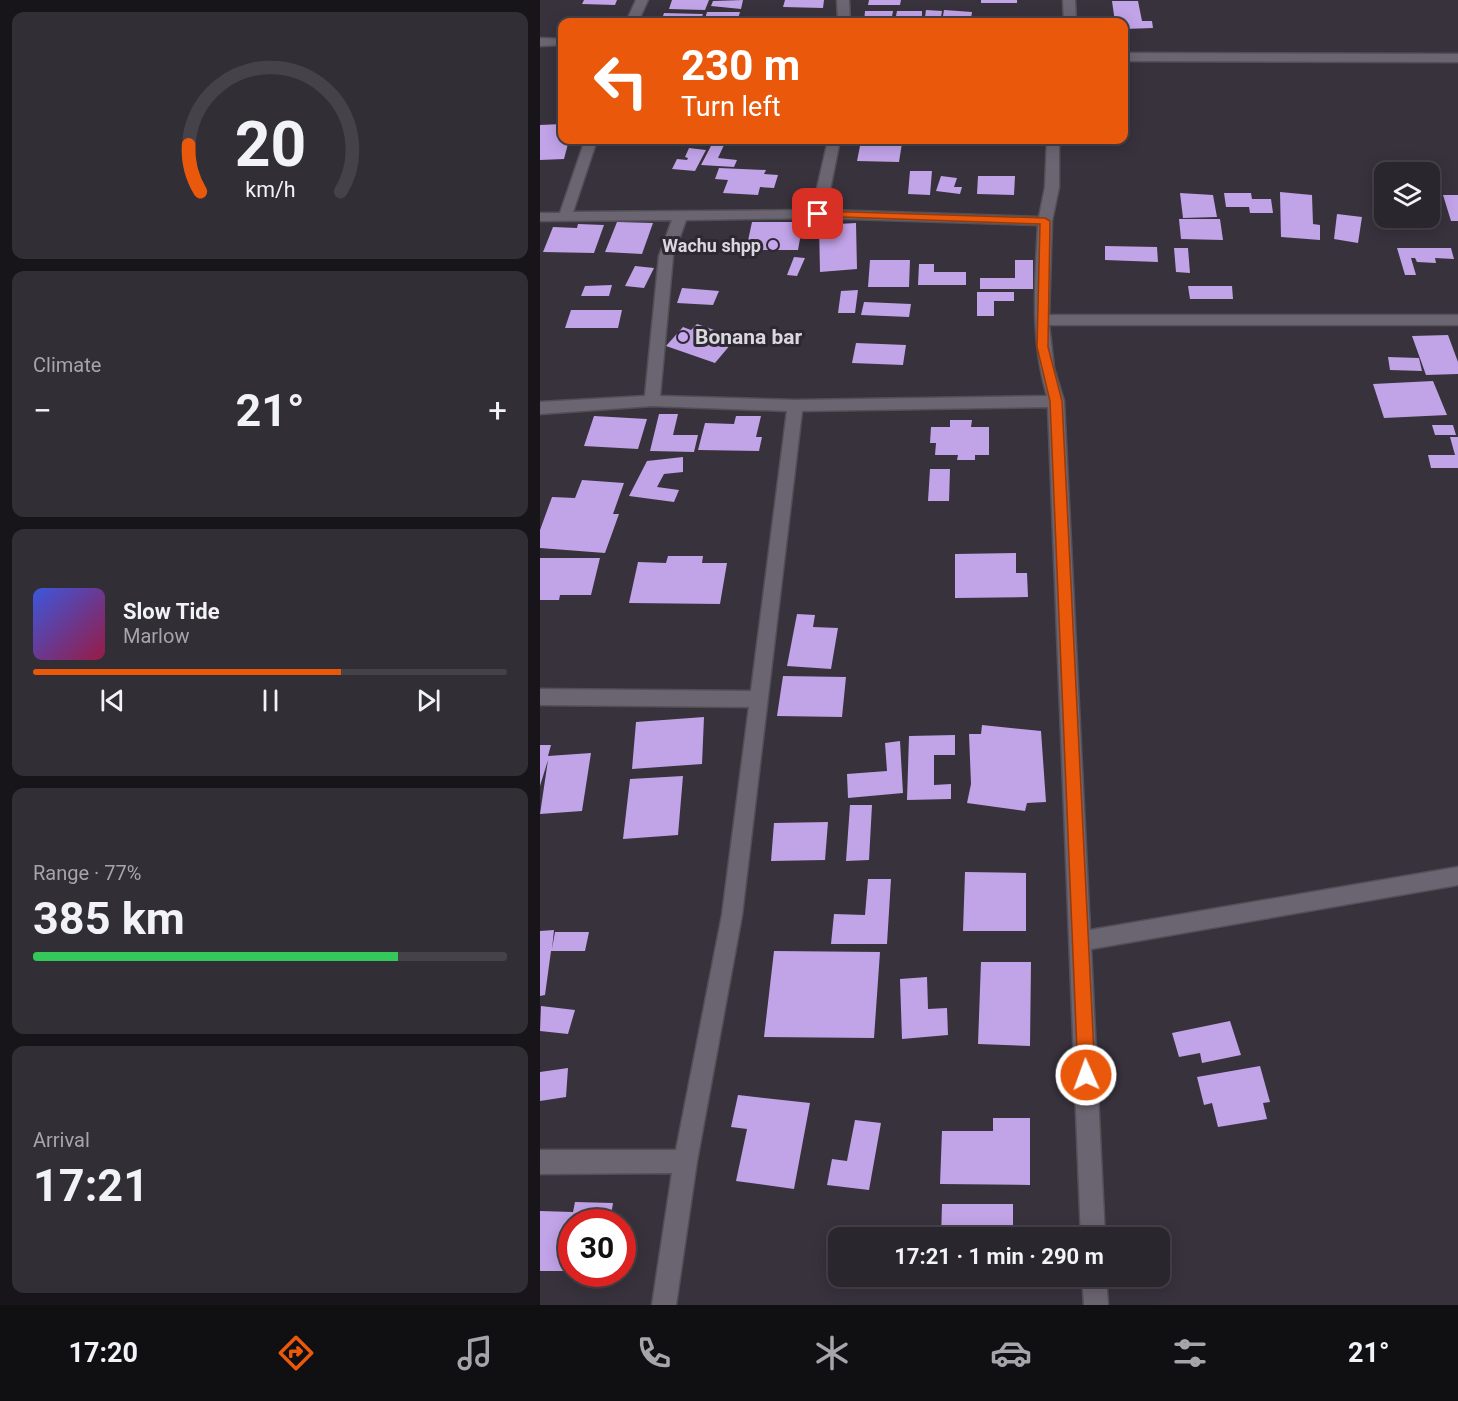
<!DOCTYPE html>
<html lang="en">
<head>
<meta charset="utf-8">
<style>
	body { margin:0; font-family:Roboto,sans-serif; background:#312e35; color:#f1f3f6; height:100vh; display:flex; flex-direction:column; font-size:22px; white-space:nowrap }
	* { box-sizing:border-box; margin:0 }
	p { font-size:20px; color:#a5a5aa }
	.icon { flex:none; width:33px; height:33px; fill:none; stroke:currentColor; stroke-width:2; stroke-linecap:round; stroke-linejoin:round }
	.map { position:relative; flex:1; overflow:hidden }
	.side { display:flex; flex-direction:column; gap:12px; padding:12px; background:#171519; width:540px }
	.side>* { flex:none }
	.hud { position:absolute; left:18px; top:18px; width:570px; height:126px; border-radius:12px; box-shadow:0 3px 15px #0003,0 0 0 2px #454349; background:#ea580c; color:#fff; overflow:hidden }
	.tools { position:absolute; left:834px; top:162px; display:grid; gap:12px }
	.tools a { display:grid; place-items:center; width:66px; height:66px; border-radius:12px; background:#29262d; box-shadow:0 3px 15px #0003,0 0 0 2px #454349; font-size:30px }
	.speed { position:absolute; left:18px; top:1209px; display:flex; gap:12px; font-size:30px; font-weight:700; text-align:center }
	.speed>* { display:grid; place-content:center; width:78px; height:78px; border-radius:50%; background:#29262d; box-shadow:0 3px 15px #0003,0 0 0 2px #454349; line-height:1 }
	.speed .limit { border:9px solid #d22; background:#fff; color:#111 }
	.pin { position:absolute; display:grid; place-items:center; width:51px; height:51px; color:#fff; margin:-26px; border-radius:12px; box-shadow:0 3px 9px #0006 }
	.me { position:absolute; width:66px; margin:-33px; rotate:358deg; stroke-linejoin:round; filter:drop-shadow(0 0 4px #0008) }
	.turn { display:flex; align-items:center; gap:21px; height:126px; padding:0 24px; font-size:27px }
	.turn .icon { width:78px; height:78px; stroke-width:2.5 }
	.turn b { display:block; font-size:42px; line-height:51px }
	.big { font-size:45px; font-weight:700; line-height:1.1 }
	.side .card { flex:1; display:flex; flex-direction:column; justify-content:center; gap:9px; min-width:0; padding:0 21px; border-radius:12px; background:#312e35 }
	.side .dial { align-items:center; gap:0 }
	.dial svg { height:156px; overflow:visible; fill:none; stroke:#454349; stroke-width:7; stroke-linecap:round; text-anchor:middle }
	.dial text { fill:#f1f3f6; stroke:none }
	.song { display:flex; align-items:center; gap:18px }
	.cover { width:72px; height:72px; border-radius:9px; background:linear-gradient(135deg,hsl(230 70% 55%),hsl(340 70% 35%)) }
	.played { height:6px; border-radius:3px; background:linear-gradient(90deg,#ea580c 65%,#454349 65%) }
	.keys { display:flex; justify-content:space-around; direction:ltr }
	.heat { display:flex; justify-content:space-between; align-items:center; font-size:33px; direction:ltr }
	.charge { height:9px; border-radius:4px; background:linear-gradient(90deg,#34c759 77%,#454349 0) }
	.trip { position:absolute; left:288px; top:1227px; width:342px; height:60px; border-radius:12px; background:#29262d; box-shadow:0 3px 15px #0003,0 0 0 2px #454349; font-weight:700; line-height:60px; text-align:center }
	.menu { display:flex; height:96px; justify-content:space-around; align-items:center; background:#100f12; color:#a5a5aa }
	.menu .icon { width:42px; height:42px }
	.menu .current { color:#ea580c }
	.menu b { font-size:27px; color:#f1f3f6 }
	main { display:flex; flex:1; min-height:0 }
	.map>svg:first-child { display:block }
</style>
</head>
<body>
<main>
<section class="side">
<div class="card dial"><svg viewBox="0 0 100 80">
<path d="M14 69A42 42 0 1 1 86 69"/>
<path d="M14 69A42 42 0 0 1 8 45" stroke="#ea580c"/>
<text x="50" y="56" font-size="32" font-weight="700">20</text>
<text x="50" y="72" font-size="11">km/h</text>
</svg></div>
<div class="card"><p>Climate</p>
<div class="heat"><a>−</a><b class="big">21°</b><a>+</a></div>
</div>
<div class="card">
<div class="song"><i class="cover"></i><div><b>Slow Tide</b><p>Marlow</p></div></div>
<div class="played"></div>
<div class="keys"><svg class="icon" aria-label="previous" viewBox="0 0 24 24"><path d="M18 5L8 12l10 7zM5 5v14"/></svg><svg class="icon" aria-label="pause" viewBox="0 0 24 24"><path d="M8 5v14M16 5v14"/></svg><svg class="icon" aria-label="next" viewBox="0 0 24 24"><path d="M6 5l10 7-10 7zM19 5v14"/></svg></div>
</div>
<div class="card"><p>Range · 77%</p><b class="big">385 km</b><div class="charge"></div></div>
<div class="card"><p>Arrival</p><b class="big">17:21</b></div>
</section>
<div class="map">
<svg width="918" height="1305" viewBox="0 0 918 1305">
	<rect width="100%" height="100%" fill="#37323c"/>
	<path fill="#c1a3e8" d="M44,0H77L75,5L42,4Z
		M132,0H169L165,10L129,9Z
		M203,0L201,9L171,6L173,1Z
		M245,0H284L283,8L243,7Z
		M329,0H361L360,5H328Z
		M441,0H477V3H441Z
		M572,1H598L602,21H612L613,28L584,29V22H575Z
		M386,10L402,11L401,17H385Z
		M404,10L432,12L431,19H421L420,22H402Z
		M325,11H353L351,22H324Z
		M357,11H382V17L356,16Z
		M167,12H200L197,22H164Z
		M124,13L163,14L160,22H121Z
		M203,16H227L226,22H202Z
		M22,124V140H29L24,159L0,160V125Z
		M321,141L362,143L359,162L317,161Z
		M172,144L184,145L178,158L197,160L194,167L161,165Z
		M149,148L166,150L155,171L132,169L137,159L147,160L148,158L145,157Z
		M179,168L226,170L224,174L238,175L234,188L220,187L218,195L183,193L188,180L175,179Z
		M370,171H392L390,195L368,194Z
		M401,176L417,178L414,187H422L420,194L396,191Z
		M438,176H475L474,195L437,194Z
		M740,192L772,195L773,224L780,225V240L741,237Z
		M640,193L673,195L677,217L643,218Z
		M684,193H711L712,199H731L733,213H710L709,207H686Z
		M903,195H918V221H911Z
		M797,214L822,217L818,243L794,239Z
		M639,219H680L683,240L641,239Z
		M77,222L113,223L102,254L65,252Z
		M212,222H263L258,250H206Z
		M316,223L317,269L280,272L279,225Z
		M38,224L64,225L54,253L3,252L13,227L37,228Z
		M565,246L617,247L618,262L565,260Z
		M634,248H648L650,273L636,272Z
		M857,248H911L914,259L895,258L896,263L877,262L875,258H871L876,275H865Z
		M254,257L265,258L257,276L247,275Z
		M330,260H370L369,287H328Z
		M475,260H493V289H440V278H475Z
		M379,264H394V272H426V285H378Z
		M95,266L114,268L104,288L85,286Z
		M72,285L69,296H41L45,286Z
		M648,286H692L693,299H650Z
		M142,288L179,291L173,305L137,303Z
		M318,290L315,313H298L301,291Z
		M437,292H474V301H454V316H437Z
		M324,302L371,304L369,317L321,315Z
		M31,310H82L78,328H25Z
		M157,324L177,331L172,337L191,344L175,363L126,346L143,327L151,330Z
		M908,335L918,362V374L886,375L872,336Z
		M316,343L366,345L363,365L312,363Z
		M848,357L879,358L882,371L850,370Z
		M893,381L907,415L844,418L833,384Z
		M119,414H138L133,435H158L154,452L110,451Z
		M54,416L107,419L98,449L44,446Z
		M196,416H221L216,437H222L219,451L158,450L165,423L194,424Z
		M410,420H432L431,427H449V455H435V460H417L418,455H395L396,443H390L391,427H410Z
		M892,425H913L916,435H895Z
		M910,437H918V468H891L888,455H915Z
		M143,457V472L124,474L117,487L139,490L134,502L89,496L107,461Z
		M390,469H410L409,501H388Z
		M42,480L84,483L73,514H79L65,553L0,548V530L12,497L35,498Z
		M476,553V573H487L488,597L415,598V554Z
		M128,556H163L162,563H187L180,604L89,603L98,562L126,563Z
		M0,558H60L51,595H20L19,600H0Z
		M257,614L275,615L273,627L298,628L291,669L247,666Z
		M243,676L306,677L302,717L237,716Z
		M164,717L162,764L92,769L96,722Z
		M442,725L501,731L506,802L487,803L485,811L427,803L431,784L429,734H441Z
		M415,735V755H394V785L411,784V799L367,800L369,736Z
		M360,741L363,793L308,798L307,774L347,771L345,743Z
		M0,745H11L8,756L51,753L42,811L0,814L8,760L0,786Z
		M143,776L138,835L83,839L90,779Z
		M310,805H332L329,860L306,861Z
		M288,822L285,860L231,861L234,823Z
		M425,872L486,873V931H423Z
		M328,879H351L347,944H291L294,914L325,915Z
		M14,930L12,949L15,932H49L45,951H11L5,995L0,996V931Z
		M234,951L340,952L334,1038L224,1037Z
		M441,962H491L490,1046L438,1044Z
		M387,977L388,1009L407,1008L408,1035L362,1039L360,979Z
		M1,1006L35,1010L28,1034L0,1031Z
		M690,1021L701,1055L662,1063L660,1053L639,1057L632,1033Z
		M720,1066L730,1102L723,1103L727,1119L678,1127L672,1103L664,1105L657,1077Z
		M28,1068L26,1097L0,1101V1072Z
		M198,1095L270,1103L254,1189L196,1181L207,1129L191,1127Z
		M453,1118H490V1185L400,1184L402,1131H453Z
		M315,1120L341,1123L329,1190L287,1185L292,1159L307,1161Z
		M35,1202L73,1203L70,1222H32V1271H0V1211L33,1212Z
		M402,1204H473V1230H487V1238H401Z
		M399,1276H473V1289H399Z"/>
	<g fill="none" stroke-linecap="round" stroke-linejoin="round">
		<defs>
			<path id="minor" d="M96,0H108L98,22H86Z
				M297,0H309L310,22H298Z
				M523,0H535L536,22H524Z
				M0,38L22,39V45L0,46Z
				M584,53L918,54V62L584,61Z
				M45,140H57L33,212L272,210L288,140H300L286,210L499,217L505,187L507,140H519V187L512,221L509,315H918V325H509L514,368L524,401L550,930L918,867V885L551,949L565,1238H541L508,407L262,411L202,915L157,1161L136,1305H112L132,1173L0,1174V1150H136L182,915L209,707L0,705V689L211,691L247,411L112,406L0,414V402L105,396L119,256L132,220L0,221V213H20ZM278,218L498,225C495,283 490,339 507,396L255,400L120,396L133,256L146,220Z
				M542,1276H566L568,1305H544Z"/>
		</defs>
		<use href="#minor" stroke="#534f57" stroke-width="3"/>
		<use href="#minor" fill="#6a6571" fill-rule="evenodd"/>
	</g>
	<path fill="#ea580c" stroke="#983908" stroke-width="1.5" d="M278,211L505,218L510,221L508,347L522,401L555,1075L552,1081L546,1083L540,1081L538,1075L510,401L497,347L500,224L274,216L273,214Z"/>
	<g fill="#c7a6f0" stroke="#2d2832" stroke-width="2">
		<circle cx="233" cy="245" r="6"/>
		<circle cx="143" cy="337" r="6"/>
	</g>
	<g text-anchor="middle" dominant-baseline="central" stroke-width="6" stroke-linejoin="round" paint-order="stroke">
		<g font-size="18" font-weight="bold" fill="#dad7de" stroke="#2d2832" text-anchor="end">
			<text x="221" y="245">Wachu shpp</text>
		</g>
		<g font-size="21" font-weight="bold" fill="#dad7de" stroke="#2d2832" text-anchor="start">
			<text x="155" y="337">Bonana bar</text>
		</g>
	</g>
</svg>
<div class="tools">
<a><svg class="icon" aria-label="layers" viewBox="0 0 24 24"><path d="M12 4l9 5-9 5-9-5zM3 14l9 5 9-5"/></svg></a>
</div>
<div class="speed"><div class="limit">30</div></div>
<div class="pin" style="left:278px;top:214px;background:#d93025"><svg class="icon" aria-label="arrive" viewBox="0 0 24 24"><path d="M6 21V4h12l-3 4 3 4H6"/></svg></div>
<svg class="me" style="left:546px;top:1075px" viewBox="-20 -20 40 40"><circle r="17" fill="#ea580c" stroke="#fff" stroke-width="3"/><path d="M0-11L8 9 0 5-8 9z" fill="#fff"/></svg>
<div class="trip">17:21 · 1 min · 290 m</div>
<div class="hud">
<div class="turn"><svg class="icon" aria-label="left" viewBox="0 0 24 24"><path d="M17 20v-9H6M10 6l-5 5 5 5"/></svg><div><b>230 m</b>Turn left</div></div>
</div>
</div>
</main>
<nav class="menu">
<b>17:20</b>
<svg class="icon current" aria-label="directions" viewBox="0 0 24 24"><path d="M12 3l9 9-9 9-9-9zM9 14v-3h6M13 9l2 2-2 2"/></svg>
<svg class="icon" aria-label="music" viewBox="0 0 24 24"><path d="M9 18V5l10-2v13"/><circle cx="6" cy="18" r="3"/><circle cx="16" cy="16" r="3"/></svg>
<svg class="icon" aria-label="phone" viewBox="0 0 24 24"><path d="M5 4h4l2 5-3 2q2 4 5 5l2-3 5 2v4C11 20 4 13 5 4z"/></svg>
<svg class="icon" aria-label="climate" viewBox="0 0 24 24"><path d="M12 3v18M4 7l16 10M4 17L20 7"/></svg>
<svg class="icon" aria-label="car" viewBox="0 0 24 24"><path d="M5 17H2v-5l4-1 3-4h7l3 4 3 1v5h-3M9 17h6M6 11h13"/><circle cx="7" cy="17" r="2"/><circle cx="17" cy="17" r="2"/></svg>
<svg class="icon" aria-label="filters" viewBox="0 0 24 24"><path d="M4 7h16M4 17h16"/><circle cx="9" cy="7" r="2"/><circle cx="15" cy="17" r="2"/></svg>
<b>21°</b>
</nav>
</body>
</html>
